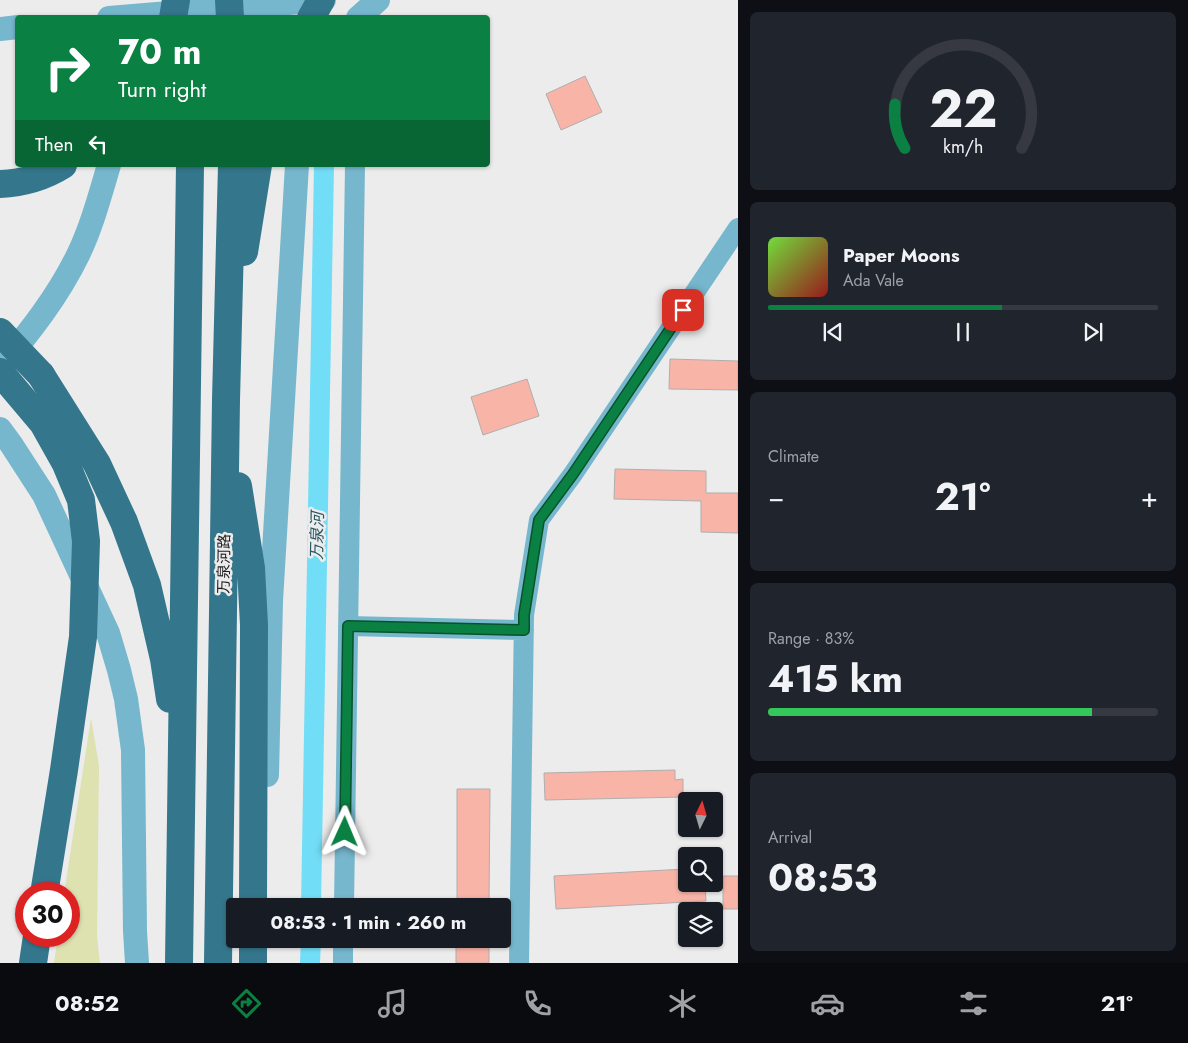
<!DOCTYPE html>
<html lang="en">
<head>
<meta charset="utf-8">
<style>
	body { margin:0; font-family:Jost,"Noto Sans SC",sans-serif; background:#20242c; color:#f1f3f6; height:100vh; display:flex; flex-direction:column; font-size:19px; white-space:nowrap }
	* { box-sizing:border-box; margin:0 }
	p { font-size:16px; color:#9ea1a6 }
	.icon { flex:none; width:28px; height:28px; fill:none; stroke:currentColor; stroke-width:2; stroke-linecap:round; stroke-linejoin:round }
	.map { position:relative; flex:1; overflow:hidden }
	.side { display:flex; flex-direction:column; gap:12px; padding:12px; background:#0d0f14; width:450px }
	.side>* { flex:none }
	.hud { position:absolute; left:15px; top:15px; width:475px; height:152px; border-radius:5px; box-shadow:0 1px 4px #0004; background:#0b8043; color:#fff; overflow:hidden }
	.needle { width:32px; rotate:5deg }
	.buttons { position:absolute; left:678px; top:792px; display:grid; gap:10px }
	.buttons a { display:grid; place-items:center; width:45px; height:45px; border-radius:5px; background:#171b24; box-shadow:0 1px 4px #0004; font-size:25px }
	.speed { position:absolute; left:15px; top:882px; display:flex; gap:10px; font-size:25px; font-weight:700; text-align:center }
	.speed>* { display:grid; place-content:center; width:65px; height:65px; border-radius:50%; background:#171b24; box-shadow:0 1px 4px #0004; line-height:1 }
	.speed .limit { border:8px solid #d22; background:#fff; color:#111 }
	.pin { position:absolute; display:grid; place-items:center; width:42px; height:42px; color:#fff; margin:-21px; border-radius:10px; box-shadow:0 2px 8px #0006 }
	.me { position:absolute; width:55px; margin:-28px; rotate:1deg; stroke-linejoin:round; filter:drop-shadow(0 0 4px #0008) }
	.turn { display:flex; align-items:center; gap:18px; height:105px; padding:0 20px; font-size:22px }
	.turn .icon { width:65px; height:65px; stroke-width:2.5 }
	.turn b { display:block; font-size:35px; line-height:42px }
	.then { display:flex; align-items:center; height:48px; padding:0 20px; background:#0003; gap:10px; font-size:19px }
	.big { font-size:38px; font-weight:700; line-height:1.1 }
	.side .card { flex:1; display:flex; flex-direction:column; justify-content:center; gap:8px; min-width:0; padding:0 18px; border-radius:8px; background:#20242c }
	.side .dial { align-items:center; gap:0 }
	.dial svg { height:130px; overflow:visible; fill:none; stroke:#363941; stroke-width:7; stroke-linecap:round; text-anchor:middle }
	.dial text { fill:#f1f3f6; stroke:none }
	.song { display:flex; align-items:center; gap:15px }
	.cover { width:60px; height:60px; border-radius:8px; background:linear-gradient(135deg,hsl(100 70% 55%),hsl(0 70% 35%)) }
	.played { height:5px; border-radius:2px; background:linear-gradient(90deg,#0b8043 60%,#363941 60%) }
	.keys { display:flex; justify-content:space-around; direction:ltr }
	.heat { display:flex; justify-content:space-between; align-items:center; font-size:28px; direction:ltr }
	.charge { height:8px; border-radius:4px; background:linear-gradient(90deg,#34c759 83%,#363941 0) }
	.trip { position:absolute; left:226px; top:898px; width:285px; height:50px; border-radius:5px; background:#171b24; box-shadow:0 1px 4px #0004; font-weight:700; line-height:50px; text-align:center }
	.tabs { display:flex; height:80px; justify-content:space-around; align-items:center; background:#090b0e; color:#9ea1a6 }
	.tabs .icon { width:35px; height:35px }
	.tabs .active { color:#0b8043 }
	.tabs b { font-size:22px; color:#f1f3f6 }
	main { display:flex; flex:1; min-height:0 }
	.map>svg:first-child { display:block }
</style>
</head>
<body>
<main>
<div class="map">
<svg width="738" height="963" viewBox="0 0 738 963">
	<rect width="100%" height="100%" fill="#ececed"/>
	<path fill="#dee1b0" d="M91,718L99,766L97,937L100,963H54L58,936H69V894H64Z"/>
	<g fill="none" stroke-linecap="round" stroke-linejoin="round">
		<path stroke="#72ddf6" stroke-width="20" d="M311,906L324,165
			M310,963L311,939"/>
	</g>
	<path fill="#f9b4a8" stroke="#b0aeae" d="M585,76L602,112L561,130L546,94Z
		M670,359L738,361V390L669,389Z
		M527,379L539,416L483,435L471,397Z
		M615,469L706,471V493H738V533L701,532V501L614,499Z
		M675,770V780L683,779V797L545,800L544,773Z
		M457,789H490L489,906H457Z
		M686,869V884H705L706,901L556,909L554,876Z
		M723,876H738V909H723Z
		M456,939H489V963H456Z"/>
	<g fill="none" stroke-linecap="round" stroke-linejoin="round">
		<path stroke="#76b7cd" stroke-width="20" d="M348,626L524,630
			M344,906L355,165
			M343,963V939
			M519,963L524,615L539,520L573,474L738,228"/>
		<path stroke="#76b7cd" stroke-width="24" d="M109,18L324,0
			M358,18L378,0
			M0,29L18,27
			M0,367C30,332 58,296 78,255C92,226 100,195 109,165
			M0,429L11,444L44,495L108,633L119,670L126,699L133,750L135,931L137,963
			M267,775L271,601L297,165"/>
		<path stroke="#34768c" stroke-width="28" d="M0,184C22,183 44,177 63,165
			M244,252L258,165
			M41,375L97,464L124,522L147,585L164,659L170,699
			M238,486L251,568L254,625L253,906
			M253,939V963
			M33,963L37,936
			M179,963L190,165
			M218,963L226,400L232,165"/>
		<path stroke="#34768c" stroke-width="28" d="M229,0L230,18
			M173,18L176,0
			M311,18L321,0
			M0,332L41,375
			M0,372L43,423L66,464L81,500L86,541L83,637L64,770L44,894"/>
	</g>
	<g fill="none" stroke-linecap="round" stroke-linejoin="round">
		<defs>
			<path id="route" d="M345,832L348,626L524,630V615L539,520L573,474L683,310"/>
		</defs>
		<use href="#route" stroke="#07532c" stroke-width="12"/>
		<use href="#route" stroke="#0b8043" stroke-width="9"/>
	</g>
	<g text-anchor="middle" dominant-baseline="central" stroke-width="5" stroke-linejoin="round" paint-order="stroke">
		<g font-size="15" fill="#1b1b1b" stroke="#ececed">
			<text transform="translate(224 564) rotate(-89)">万泉河路</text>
		</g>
		<g font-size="16" font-style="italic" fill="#285661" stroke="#ececed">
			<text transform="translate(317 536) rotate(-89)">万泉河</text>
		</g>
	</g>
</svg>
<div class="buttons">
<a><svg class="needle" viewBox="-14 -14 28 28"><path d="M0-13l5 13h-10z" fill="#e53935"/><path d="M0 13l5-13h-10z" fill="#9ea1a6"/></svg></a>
<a><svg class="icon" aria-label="search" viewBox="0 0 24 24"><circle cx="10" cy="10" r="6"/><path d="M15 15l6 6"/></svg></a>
<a><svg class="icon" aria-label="layers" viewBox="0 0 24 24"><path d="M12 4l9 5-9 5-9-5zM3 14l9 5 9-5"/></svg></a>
</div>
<div class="speed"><div class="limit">30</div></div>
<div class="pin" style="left:683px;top:310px;background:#d93025"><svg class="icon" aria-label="arrive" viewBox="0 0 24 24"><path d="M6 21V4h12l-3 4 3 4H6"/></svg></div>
<svg class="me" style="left:345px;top:832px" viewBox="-20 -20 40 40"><path d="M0-17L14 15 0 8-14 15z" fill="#0b8043" stroke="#fff" stroke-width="4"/></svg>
<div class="trip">08:53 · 1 min · 260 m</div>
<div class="hud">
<div class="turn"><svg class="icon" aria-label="right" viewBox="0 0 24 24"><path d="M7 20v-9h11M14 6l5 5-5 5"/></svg><div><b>70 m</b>Turn right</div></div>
<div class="then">Then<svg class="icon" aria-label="left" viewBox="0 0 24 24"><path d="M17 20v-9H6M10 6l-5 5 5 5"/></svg></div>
</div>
</div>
<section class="side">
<div class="card dial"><svg viewBox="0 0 100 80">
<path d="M14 69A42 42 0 1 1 86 69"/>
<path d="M14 69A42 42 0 0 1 8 42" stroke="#0b8043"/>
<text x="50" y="56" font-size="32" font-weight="700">22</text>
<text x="50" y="72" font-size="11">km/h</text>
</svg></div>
<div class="card">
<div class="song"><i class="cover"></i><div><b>Paper Moons</b><p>Ada Vale</p></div></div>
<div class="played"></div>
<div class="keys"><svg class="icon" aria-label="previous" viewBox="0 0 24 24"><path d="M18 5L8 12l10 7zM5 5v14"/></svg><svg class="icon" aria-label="pause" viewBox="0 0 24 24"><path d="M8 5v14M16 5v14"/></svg><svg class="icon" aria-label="next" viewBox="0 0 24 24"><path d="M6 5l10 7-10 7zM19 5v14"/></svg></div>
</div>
<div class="card"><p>Climate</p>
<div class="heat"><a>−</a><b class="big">21°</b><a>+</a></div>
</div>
<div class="card"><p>Range · 83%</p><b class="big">415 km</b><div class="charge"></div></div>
<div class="card"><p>Arrival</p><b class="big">08:53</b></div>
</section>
</main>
<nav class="tabs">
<b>08:52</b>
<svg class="icon active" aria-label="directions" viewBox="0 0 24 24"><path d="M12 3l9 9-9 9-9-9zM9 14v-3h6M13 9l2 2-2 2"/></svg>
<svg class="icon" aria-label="music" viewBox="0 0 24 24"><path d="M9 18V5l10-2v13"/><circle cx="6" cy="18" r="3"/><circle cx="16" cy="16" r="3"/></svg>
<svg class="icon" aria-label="phone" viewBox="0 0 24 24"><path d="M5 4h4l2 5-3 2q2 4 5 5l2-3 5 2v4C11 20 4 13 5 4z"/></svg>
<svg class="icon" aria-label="climate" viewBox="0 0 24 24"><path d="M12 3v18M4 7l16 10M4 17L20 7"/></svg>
<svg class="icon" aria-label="car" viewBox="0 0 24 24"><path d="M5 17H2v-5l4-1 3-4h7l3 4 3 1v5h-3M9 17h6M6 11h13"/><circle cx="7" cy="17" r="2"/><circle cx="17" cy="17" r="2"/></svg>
<svg class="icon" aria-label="filters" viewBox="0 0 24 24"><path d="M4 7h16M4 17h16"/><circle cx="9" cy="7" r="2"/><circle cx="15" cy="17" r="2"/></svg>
<b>21°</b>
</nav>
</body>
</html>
